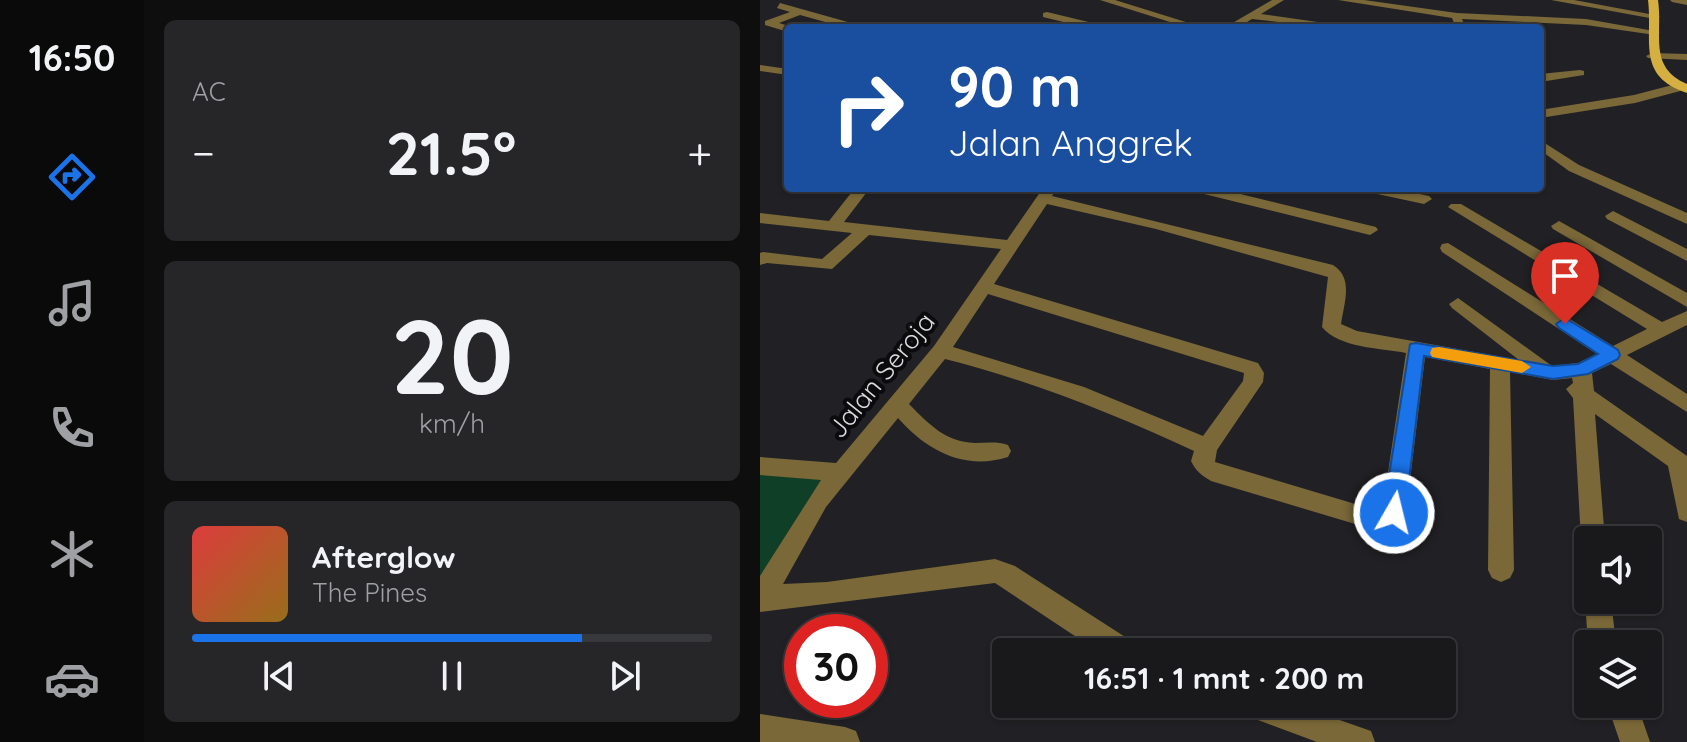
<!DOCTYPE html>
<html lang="id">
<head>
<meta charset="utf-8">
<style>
	body { margin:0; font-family:Quicksand,sans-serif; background:#262629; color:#f1f3f6; height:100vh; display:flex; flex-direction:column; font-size:30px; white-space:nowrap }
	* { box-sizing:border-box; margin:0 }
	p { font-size:26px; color:#9fa0a3 }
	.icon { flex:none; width:44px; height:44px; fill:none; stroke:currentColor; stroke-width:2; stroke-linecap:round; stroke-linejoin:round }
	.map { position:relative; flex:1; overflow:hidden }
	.details { display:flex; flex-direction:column; gap:20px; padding:20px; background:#0e0e0f; width:616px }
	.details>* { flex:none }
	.banner { position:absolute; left:24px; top:24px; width:760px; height:168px; border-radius:8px; box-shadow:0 2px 6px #0004,0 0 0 2px #37383b; background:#1a4fa0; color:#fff; overflow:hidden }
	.buttons { position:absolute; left:814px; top:526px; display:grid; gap:16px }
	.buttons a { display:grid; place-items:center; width:88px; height:88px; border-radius:8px; background:#19191c; box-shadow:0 2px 6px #0004,0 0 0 2px #37383b; font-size:40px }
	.speed { position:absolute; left:24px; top:614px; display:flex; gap:16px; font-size:40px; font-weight:700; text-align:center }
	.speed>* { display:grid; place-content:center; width:104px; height:104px; border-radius:50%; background:#19191c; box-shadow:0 2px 6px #0004,0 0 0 2px #37383b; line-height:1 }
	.speed .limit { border:12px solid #d22; background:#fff; color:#111 }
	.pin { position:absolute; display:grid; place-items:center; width:68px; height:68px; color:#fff; margin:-82px -34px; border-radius:50% 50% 50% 0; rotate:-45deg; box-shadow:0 0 8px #0007 }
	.pin .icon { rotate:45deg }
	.me { position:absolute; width:88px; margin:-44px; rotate:8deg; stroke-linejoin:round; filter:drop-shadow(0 0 6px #0008) }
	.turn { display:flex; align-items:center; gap:28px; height:168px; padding:0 32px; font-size:36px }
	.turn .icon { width:104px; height:104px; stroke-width:2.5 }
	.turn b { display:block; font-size:56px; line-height:68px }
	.big { font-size:60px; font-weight:800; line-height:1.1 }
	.details .widget { flex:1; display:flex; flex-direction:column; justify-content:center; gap:12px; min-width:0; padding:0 28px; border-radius:12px; background:#262629 }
	.details .dial { align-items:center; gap:0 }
	.dial b { font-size:104px; line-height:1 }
	.song { display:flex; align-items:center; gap:24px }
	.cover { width:96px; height:96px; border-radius:12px; background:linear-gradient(135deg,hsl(0 70% 55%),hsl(40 70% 35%)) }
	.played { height:8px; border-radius:4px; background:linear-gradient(90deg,#1a73e8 75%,#37383b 75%) }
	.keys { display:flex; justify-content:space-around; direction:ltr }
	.heat { display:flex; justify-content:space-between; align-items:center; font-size:44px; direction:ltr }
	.trip { position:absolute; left:232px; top:638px; width:464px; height:80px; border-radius:8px; background:#19191c; box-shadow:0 2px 6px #0004,0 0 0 2px #37383b; font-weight:800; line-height:80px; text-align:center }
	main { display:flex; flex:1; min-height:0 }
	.tab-bar { display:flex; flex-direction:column; width:144px; justify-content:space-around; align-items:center; background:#0a0a0b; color:#9fa0a3 }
	.tab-bar .icon { width:56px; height:56px }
	.tab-bar .current { color:#1a73e8 }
	.tab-bar b { font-size:36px; color:#f1f3f6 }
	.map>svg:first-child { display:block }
</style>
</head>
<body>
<main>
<nav class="tab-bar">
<b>16:50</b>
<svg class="icon current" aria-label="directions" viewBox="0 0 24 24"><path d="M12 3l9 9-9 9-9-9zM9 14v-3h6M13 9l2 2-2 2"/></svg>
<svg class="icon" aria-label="music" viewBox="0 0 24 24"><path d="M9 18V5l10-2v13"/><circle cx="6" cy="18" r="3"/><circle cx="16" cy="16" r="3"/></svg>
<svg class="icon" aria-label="phone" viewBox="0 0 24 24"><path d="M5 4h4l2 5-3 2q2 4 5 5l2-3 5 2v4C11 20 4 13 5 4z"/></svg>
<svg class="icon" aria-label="climate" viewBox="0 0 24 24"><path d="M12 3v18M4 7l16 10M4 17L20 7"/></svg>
<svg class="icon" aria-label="car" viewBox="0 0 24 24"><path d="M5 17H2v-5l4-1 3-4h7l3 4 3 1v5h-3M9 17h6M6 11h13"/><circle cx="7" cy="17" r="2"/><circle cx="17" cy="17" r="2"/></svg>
</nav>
<section class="details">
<div class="widget"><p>AC</p>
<div class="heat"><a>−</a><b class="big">21.5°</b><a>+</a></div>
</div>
<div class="widget dial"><b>20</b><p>km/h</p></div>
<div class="widget">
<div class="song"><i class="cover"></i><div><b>Afterglow</b><p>The Pines</p></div></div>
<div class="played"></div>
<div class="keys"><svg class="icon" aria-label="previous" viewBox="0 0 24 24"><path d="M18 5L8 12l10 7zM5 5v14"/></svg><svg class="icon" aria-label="pause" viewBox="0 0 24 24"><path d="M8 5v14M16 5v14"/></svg><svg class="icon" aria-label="next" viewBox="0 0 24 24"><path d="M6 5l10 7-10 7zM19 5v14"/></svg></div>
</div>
</section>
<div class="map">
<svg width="927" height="742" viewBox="0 0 927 742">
	<rect width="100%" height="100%" fill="#212125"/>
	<path fill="#0f3f26" d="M0,471L71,476L0,595Z"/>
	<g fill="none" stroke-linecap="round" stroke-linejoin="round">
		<path fill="#7a6838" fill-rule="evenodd" d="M340,0H355L445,28H429Z
			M512,0H524L501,14L593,27L570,28L492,19L477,28H464Z
			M578,0H604L697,13L826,19L900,32L895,35L826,25L702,19L706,28H696L692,18Z
			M791,0H814L900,16L895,19Z
			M910,0H927V5L912,2Z
			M20,3L102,26L103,28H87L40,15L19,23L32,27L28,32L5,25V21L30,12L17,8Z
			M287,12L345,26L346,28H328L283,17V13Z
			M892,53L927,54V60L888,58L886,56Z
			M0,65L28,69V75L0,71Z
			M820,70L824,71V75L780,82V74Z
			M920,83L926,87L924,90L875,103L780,118V110L874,95Z
			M780,140L819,165L927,213V224L809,171L780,150Z
			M95,188H110L84,222L247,240L283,188H297L292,196L573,265C594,278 584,303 581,324L597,331L759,360L692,308L689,304L698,298L792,366L818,363L837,354L682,252L680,248L682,244L688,243L853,346L887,329L688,207L691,204H701L902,322L927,311V325L867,355L927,394V412L851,364L832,373L834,391L927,456V522L919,519L908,466L835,414L845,540H828V549L824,548L821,540L813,398L806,389L813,383L812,378L793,380L750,372L754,570L750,578L741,582L732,578L728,570L730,369L665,357L646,513L640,528L622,532L451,481C441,475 436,471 431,461L434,451C354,414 272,381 185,359L149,404C169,424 185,442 215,443C226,443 237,441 248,445L251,451L248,457C204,471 166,450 138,418L66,507L23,584L67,582L235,559L255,566L373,642L377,652H339L235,583L0,612V576L61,480L0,475V457L76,463L174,346L241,249L109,235L72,269L7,263L0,265V253L3,252L62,259L92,233L0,223V213L69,221ZM287,204L396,229L568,277L562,327C579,348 620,348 646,353L622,512L455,462L457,450L503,382L504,373L498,363L234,284ZM228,294L484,373L483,381L443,436L324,387L193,347Z
			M430,188H456L616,227L618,230L610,235L432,191Z
			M601,188H631L669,196L672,199L664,204L608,192Z
			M853,211L927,249V261L847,219L845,216Z
			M799,221L927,293V307L793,229L791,226Z
			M828,593V600H851L856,644H828L825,600Z
			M477,704H534L611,731L615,742H557L482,714Z
			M847,704H877L890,742H860Z
			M0,714L85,727L96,731L100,742H0Z"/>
		<path fill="#d5af3f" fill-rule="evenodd" d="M888,0H898C903,35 888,67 927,84V93C876,76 893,41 888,0Z"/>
	</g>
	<path fill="#1a73e8" stroke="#114b97" stroke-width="2" d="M805,318L858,350L860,355L858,359L828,374L793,379L664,356L645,513L642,519L634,522L626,519L623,513L650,344L656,343L793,366L818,364L838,354L799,328L796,324Z"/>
	<path fill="#f59e0b" d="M679,347L762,361L771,367L762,373L672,357L670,353L672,348Z"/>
	<g text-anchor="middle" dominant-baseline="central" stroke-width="8" stroke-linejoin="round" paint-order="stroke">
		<g font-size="26" fill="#dadbdd" stroke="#0b0b0d">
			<text transform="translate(121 375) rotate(-51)">Jalan Seroja</text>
		</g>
	</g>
</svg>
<div class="buttons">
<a><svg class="icon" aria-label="sound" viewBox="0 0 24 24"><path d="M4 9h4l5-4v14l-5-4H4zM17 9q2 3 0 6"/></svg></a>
<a><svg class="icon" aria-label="layers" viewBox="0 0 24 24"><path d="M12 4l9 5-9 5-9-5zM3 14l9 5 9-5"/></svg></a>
</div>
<div class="speed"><div class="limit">30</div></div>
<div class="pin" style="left:805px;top:324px;background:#d93025"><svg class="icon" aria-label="arrive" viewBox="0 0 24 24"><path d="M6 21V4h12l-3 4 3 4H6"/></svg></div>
<svg class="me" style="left:634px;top:513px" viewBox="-20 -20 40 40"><circle r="17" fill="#1a73e8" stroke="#fff" stroke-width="3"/><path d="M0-11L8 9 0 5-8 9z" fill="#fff"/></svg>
<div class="trip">16:51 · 1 mnt · 200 m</div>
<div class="banner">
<div class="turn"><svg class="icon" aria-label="right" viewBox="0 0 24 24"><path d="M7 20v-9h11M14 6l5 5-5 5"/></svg><div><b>90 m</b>Jalan Anggrek</div></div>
</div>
</div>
</main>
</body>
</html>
